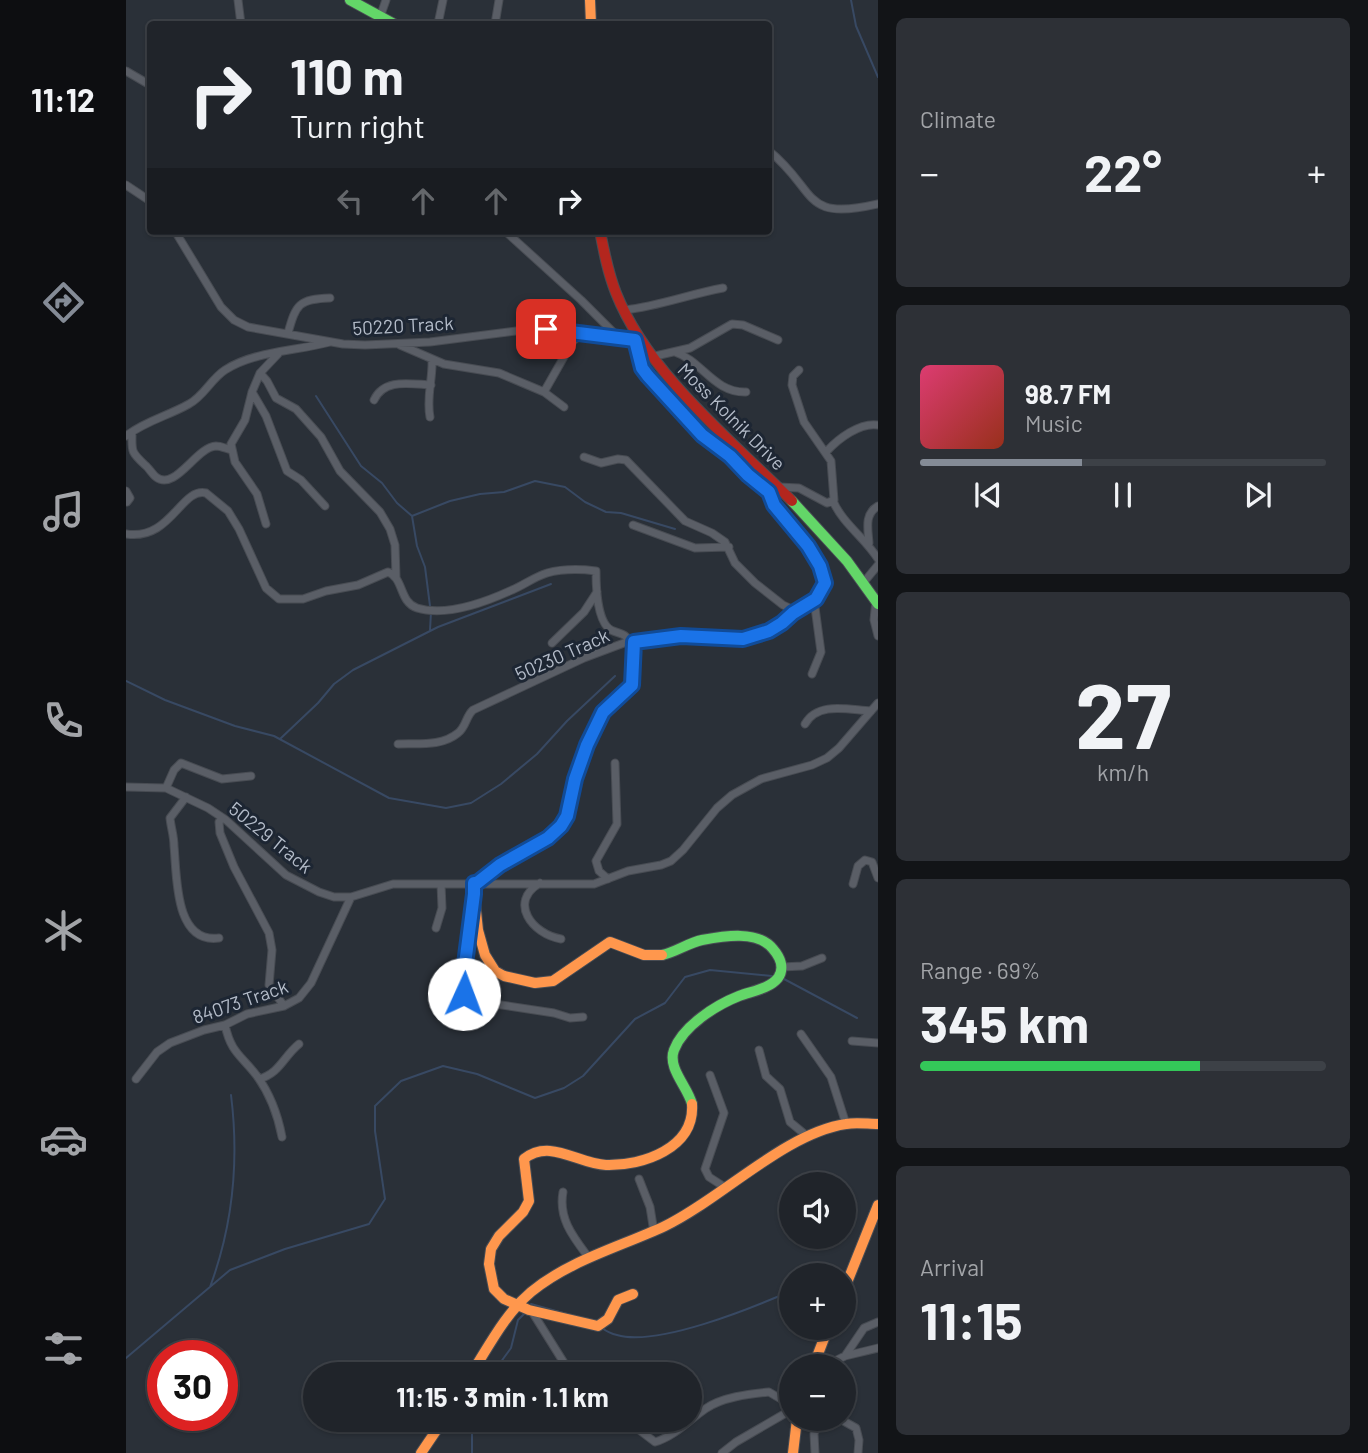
<!DOCTYPE html>
<html lang="en">
<head>
<meta charset="utf-8">
<style>
	body { margin:0; font-family:Barlow,sans-serif; background:#2d3036; color:#f1f3f6; height:100vh; display:flex; flex-direction:column; font-size:26px; white-space:nowrap }
	* { box-sizing:border-box; margin:0 }
	p { font-size:23px; color:#a2a4a8 }
	.icon { flex:none; width:38px; height:38px; fill:none; stroke:currentColor; stroke-width:2; stroke-linecap:round; stroke-linejoin:round }
	.map { position:relative; flex:1; overflow:hidden }
	.side { display:flex; flex-direction:column; gap:18px; padding:18px; background:#121417; width:490px }
	.side>* { flex:none }
	.banner { position:absolute; left:21px; top:21px; width:625px; height:214px; border-radius:7px; box-shadow:0 2px 5px #0004,0 0 0 2px #3d4147; background:#20242a; color:#f1f3f6; overflow:hidden }
	.controls { position:absolute; left:653px; top:1172px; display:grid; gap:14px }
	.controls a { display:grid; place-items:center; width:77px; height:77px; border-radius:50%; background:#20242a; box-shadow:0 2px 5px #0004,0 0 0 2px #3d4147; font-size:35px }
	.speed { position:absolute; left:21px; top:1340px; display:flex; gap:14px; font-size:35px; font-weight:700; text-align:center }
	.speed>* { display:grid; place-content:center; width:91px; height:91px; border-radius:50%; background:#20242a; box-shadow:0 2px 5px #0004,0 0 0 2px #3d4147; line-height:1 }
	.speed .limit { border:10px solid #d22; background:#fff; color:#111 }
	.pin { position:absolute; display:grid; place-items:center; width:60px; height:60px; color:#fff; margin:-30px; border-radius:14px; box-shadow:0 4px 10px #0006 }
	.me { position:absolute; width:77px; margin:-38px; rotate:2deg; stroke-linejoin:round; filter:drop-shadow(0 0 5px #0008) }
	.turn { display:flex; align-items:center; gap:24px; height:147px; padding:0 28px; font-size:32px }
	.turn .icon { width:91px; height:91px; stroke-width:2.5 }
	.turn b { display:block; font-size:49px; line-height:60px }
	.lanes { display:flex; align-items:center; height:66px; padding:0 28px; background:#0003; justify-content:center; gap:35px; direction:ltr }
	.lanes .off { opacity:.35 }
	.big { font-size:52px; font-weight:700; line-height:1.1 }
	.side .card { flex:1; display:flex; flex-direction:column; justify-content:center; gap:10px; min-width:0; padding:0 24px; border-radius:10px; background:#2d3036 }
	.side .dial { align-items:center; gap:0 }
	.dial b { font-size:91px; line-height:1 }
	.song { display:flex; align-items:center; gap:21px }
	.cover { width:84px; height:84px; border-radius:10px; background:linear-gradient(135deg,hsl(340 70% 55%),hsl(10 70% 35%)) }
	.played { height:7px; border-radius:4px; background:linear-gradient(90deg,#848b96 40%,#3d4147 40%) }
	.keys { display:flex; justify-content:space-around; direction:ltr }
	.heat { display:flex; justify-content:space-between; align-items:center; font-size:38px; direction:ltr }
	.charge { height:10px; border-radius:5px; background:linear-gradient(90deg,#34c759 69%,#3d4147 0) }
	.trip { position:absolute; left:177px; top:1362px; width:399px; height:70px; border-radius:35px; background:#20242a; box-shadow:0 2px 5px #0004,0 0 0 2px #3d4147; font-weight:700; line-height:70px; text-align:center }
	main { display:flex; flex:1; min-height:0 }
	.menu { display:flex; flex-direction:column; width:126px; justify-content:space-around; align-items:center; background:#0d0e11; color:#a2a4a8 }
	.menu .icon { width:49px; height:49px }
	.menu .active { color:#848b96 }
	.menu b { font-size:32px; color:#f1f3f6 }
	.map>svg:first-child { display:block }
</style>
</head>
<body>
<main>
<nav class="menu">
<b>11:12</b>
<svg class="icon active" aria-label="directions" viewBox="0 0 24 24"><path d="M12 3l9 9-9 9-9-9zM9 14v-3h6M13 9l2 2-2 2"/></svg>
<svg class="icon" aria-label="music" viewBox="0 0 24 24"><path d="M9 18V5l10-2v13"/><circle cx="6" cy="18" r="3"/><circle cx="16" cy="16" r="3"/></svg>
<svg class="icon" aria-label="phone" viewBox="0 0 24 24"><path d="M5 4h4l2 5-3 2q2 4 5 5l2-3 5 2v4C11 20 4 13 5 4z"/></svg>
<svg class="icon" aria-label="climate" viewBox="0 0 24 24"><path d="M12 3v18M4 7l16 10M4 17L20 7"/></svg>
<svg class="icon" aria-label="car" viewBox="0 0 24 24"><path d="M5 17H2v-5l4-1 3-4h7l3 4 3 1v5h-3M9 17h6M6 11h13"/><circle cx="7" cy="17" r="2"/><circle cx="17" cy="17" r="2"/></svg>
<svg class="icon" aria-label="filters" viewBox="0 0 24 24"><path d="M4 7h16M4 17h16"/><circle cx="9" cy="7" r="2"/><circle cx="15" cy="17" r="2"/></svg>
</nav>
<div class="map">
<svg width="752" height="1453" viewBox="0 0 752 1453">
	<rect width="100%" height="100%" fill="#2a3038"/>
	<g fill="none" stroke-linecap="round" stroke-linejoin="round">
		<path stroke="#384963" stroke-width="2" d="M725,0L730,26L752,77
			M190,396L235,466L256,483L271,503L286,516L291,546L299,567L304,606
			M286,516L324,501L354,494L378,492L409,481L439,487L459,502L480,512L495,513L549,529
			M304,630L305,612
			M0,681L39,700L109,726L148,736L263,798L320,808L345,803L375,784L411,754L441,721L489,676
			M154,739L192,703L208,684L227,670L312,627L425,584
			M658,979L731,1018
			M84,1287C107,1225 113,1159 105,1095
			M405,1304L455,1318
			M476,1328C480,1331 486,1334 491,1335C531,1347 626,1308 665,1291
			M0,1358L104,1270L159,1249L243,1224L259,1199L249,1131V1106L275,1081L317,1066L351,1074L409,1098L438,1088L457,1076L509,1019L539,1003L559,977L584,970L646,976
			M366,1374L385,1348L392,1320L399,1313
			M346,1419V1453"/>
		<defs>
			<path id="street" d="M112,0L115,24
				M254,17L260,0
				M312,24L317,0
				M369,24L373,0
				M0,71L24,85
				M642,150C693,191 674,222 752,204
				M0,185L24,201
				M49,231L95,307L108,320L122,327L217,344L239,345L304,342L406,329L515,341
				M379,231L455,300L493,338
				M510,231L533,232
				M499,310C533,306 564,294 597,288
				M162,333C170,304 173,299 204,298
				M509,340L516,367L521,376L576,435L604,456L622,475L643,492
				M274,345L318,364L373,373L418,392L438,407
				M549,352C576,361 588,393 620,392
				M525,357L564,348L606,324L617,325L652,340
				M134,373L141,381L150,398L170,409L195,437L214,471L254,512L264,529L269,545L270,577
				M126,392L140,416L161,471L175,480L199,506
				M418,392L447,341L455,334
				M248,400C258,378 284,384 305,385
				M304,417C300,397 307,379 306,359
				M6,432C6,451 4,451 19,465C23,468 26,474 30,477C49,492 70,447 90,446C95,446 101,449 106,450
				M0,436C19,421 42,416 63,404C78,396 85,379 99,370C128,351 171,351 204,342
				M701,451C712,439 734,422 752,425
				M458,457L475,463L492,459L500,460L559,521L586,533L599,542L609,563L629,583L657,605L670,611
				M653,487L673,488L701,503L708,500L705,461L678,422L666,385L667,376L673,370
				M0,491L4,498L1,502
				M707,501C717,524 739,538 752,559
				M140,524L131,494L109,462L105,444L119,420L126,392L134,373L152,354
				M507,525L569,548L603,547
				M0,534C45,541 55,487 80,493L102,511L113,529L140,588L153,599H177L200,591L232,585L262,572C278,578 273,602 291,608C320,617 360,602 386,590C398,585 408,577 421,573C436,569 454,569 470,571C470,586 471,622 485,630C493,634 500,633 504,642
				M743,543C742,529 738,514 752,506
				M738,582L752,565
				M750,600L748,620L752,636
				M426,643L458,612L471,592
				M686,674L695,652L688,600
				M679,724C692,701 723,710 745,711
				M272,744C292,743 315,747 332,733C340,727 340,716 347,710L458,658L498,643L555,637L613,640L643,631L690,599L697,590L699,581L682,546L648,505L643,492L646,481
				M0,787L40,788L82,808L100,820L160,875L193,892L208,897H225L267,884H468L502,871L535,865L545,861L557,850L591,808L606,795L635,779L686,765L701,758L713,748L752,703
				M40,788L48,770L55,763L96,779L125,776
				M60,797L44,818C45,828 48,836 48,846C51,875 48,944 93,938
				M96,818L93,822L94,833L108,867L143,933L146,950L143,985L158,1006
				M482,879L473,871L470,861L491,824L489,763
				M352,883L375,865L422,838L435,826L443,810L456,757L477,712L507,684L508,642
				M414,883C382,902 406,934 435,939
				M727,884L732,866L739,860L746,862L752,878
				M346,909C345,923 333,986 339,995C342,999 345,999 349,1001L428,1013L444,1018L457,1017
				M310,928L316,908L315,884
				M656,967L676,966L696,958
				M99,1025C105,1053 115,1055 131,1076C144,1094 152,1116 156,1137
				M675,1034L705,1077L720,1124
				M726,1041L752,1043
				M633,1050L640,1076L654,1089L664,1122L681,1136
				M584,1075L598,1113L579,1169L583,1177L600,1188
				M10,1079L31,1052L44,1043L78,1030L99,1025L121,1014L158,1006L173,998L185,983L225,897
				M133,1079C154,1073 157,1057 173,1044
				M513,1179L524,1207L528,1232
				M437,1192C432,1219 448,1238 463,1258
				M405,1310L445,1374
				M719,1356L738,1328L752,1322
				M697,1367L719,1356L752,1348
				M714,1419L730,1428L733,1440L732,1453
				M489,1428L508,1426L529,1442C549,1436 563,1420 579,1409C596,1397 623,1394 643,1392L665,1405
				M596,1453L610,1442L665,1410
				M689,1453L688,1434L692,1419"/>
			<path id="fast" d="M224,0L268,24
				M666,501L721,561L752,604
				M536,955C550,952 562,943 576,940C598,936 632,930 647,949C654,957 659,968 652,978C643,989 626,991 613,996C590,1005 557,1026 548,1050C541,1068 562,1087 566,1104"/>
			<path id="slow" d="M464,0L465,24
				M347,883L352,930L359,955L369,971L378,976L409,983L427,981L484,942L518,955H536
				M718,1290L752,1205
				M507,1294L492,1300L482,1319L472,1326L403,1310L378,1299L368,1289L363,1264L365,1249L373,1236L397,1212L403,1201L398,1159C424,1138 452,1164 480,1165C517,1166 569,1148 566,1104
				M687,1367L702,1328
				M345,1374C363,1346 379,1314 405,1292C444,1260 494,1247 539,1226C595,1199 659,1133 720,1124C730,1122 742,1124 752,1124
				M295,1453L318,1419
				M667,1453L671,1419"/>
			<path id="jam" d="M474,231C478,252 482,273 490,293C522,374 606,441 666,501"/>
		</defs>
		<use href="#street" stroke="#484c53" stroke-width="9"/>
		<use href="#fast" stroke="#484c53" stroke-width="12"/>
		<use href="#slow" stroke="#484c53" stroke-width="12"/>
		<use href="#jam" stroke="#484c53" stroke-width="12"/>
		<use href="#street" stroke="#5a5e66" stroke-width="7"/>
		<use href="#fast" stroke="#63d668" stroke-width="10"/>
		<use href="#slow" stroke="#ff974d" stroke-width="10"/>
		<use href="#jam" stroke="#b3261e" stroke-width="10"/>
	</g>
	<g fill="none" stroke-linecap="round" stroke-linejoin="round">
		<defs>
			<path id="route" d="M338,994V972L348,894V883H351L374,865L422,838L435,826L441,816L449,779L461,745L477,712L506,685L508,642L555,636L617,639L643,631L656,623L667,613L690,599L699,583L694,566L682,546L648,505L643,492L622,475L604,456L576,435L522,376L516,368L509,340L420,329"/>
		</defs>
		<use href="#route" stroke="#114b97" stroke-width="18"/>
		<use href="#route" stroke="#1a73e8" stroke-width="12"/>
	</g>
	<g text-anchor="middle" dominant-baseline="central" stroke-width="6" stroke-linejoin="round" paint-order="stroke">
		<g font-size="19" fill="#b4bcc9" stroke="#1d2633">
			<text transform="translate(277 325) rotate(-3)">50220 Track</text>
			<text transform="translate(606 416) rotate(45)">Moss Kolnik Drive</text>
			<text transform="translate(436 654) rotate(-24)">50230 Track</text>
			<text transform="translate(145 837) rotate(39)">50229 Track</text>
			<text transform="translate(114 1001) rotate(-19)">84073 Track</text>
		</g>
	</g>
</svg>
<div class="controls">
<a><svg class="icon" aria-label="sound" viewBox="0 0 24 24"><path d="M4 9h4l5-4v14l-5-4H4zM17 9q2 3 0 6"/></svg></a>
<a>+</a>
<a>−</a>
</div>
<div class="speed"><div class="limit">30</div></div>
<div class="pin" style="left:420px;top:329px;background:#d93025"><svg class="icon" aria-label="arrive" viewBox="0 0 24 24"><path d="M6 21V4h12l-3 4 3 4H6"/></svg></div>
<svg class="me" style="left:338px;top:994px" viewBox="-20 -20 40 40"><circle r="19" fill="#fff"/><path d="M0-13L10 11 0 6-10 11z" fill="#1a73e8"/></svg>
<div class="trip">11:15 · 3 min · 1.1 km</div>
<div class="banner">
<div class="turn"><svg class="icon" aria-label="right" viewBox="0 0 24 24"><path d="M7 20v-9h11M14 6l5 5-5 5"/></svg><div><b>110 m</b>Turn right</div></div>
<div class="lanes"><svg class="icon off" aria-label="left" viewBox="0 0 24 24"><path d="M17 20v-9H6M10 6l-5 5 5 5"/></svg><svg class="icon off" aria-label="ahead" viewBox="0 0 24 24"><path d="M12 20V5M6 11l6-6 6 6"/></svg><svg class="icon off" aria-label="ahead" viewBox="0 0 24 24"><path d="M12 20V5M6 11l6-6 6 6"/></svg><svg class="icon" aria-label="right" viewBox="0 0 24 24"><path d="M7 20v-9h11M14 6l5 5-5 5"/></svg></div>
</div>
</div>
<section class="side">
<div class="card"><p>Climate</p>
<div class="heat"><a>−</a><b class="big">22°</b><a>+</a></div>
</div>
<div class="card">
<div class="song"><i class="cover"></i><div><b>98.7 FM</b><p>Music</p></div></div>
<div class="played"></div>
<div class="keys"><svg class="icon" aria-label="previous" viewBox="0 0 24 24"><path d="M18 5L8 12l10 7zM5 5v14"/></svg><svg class="icon" aria-label="pause" viewBox="0 0 24 24"><path d="M8 5v14M16 5v14"/></svg><svg class="icon" aria-label="next" viewBox="0 0 24 24"><path d="M6 5l10 7-10 7zM19 5v14"/></svg></div>
</div>
<div class="card dial"><b>27</b><p>km/h</p></div>
<div class="card"><p>Range · 69%</p><b class="big">345 km</b><div class="charge"></div></div>
<div class="card"><p>Arrival</p><b class="big">11:15</b></div>
</section>
</main>
</body>
</html>
